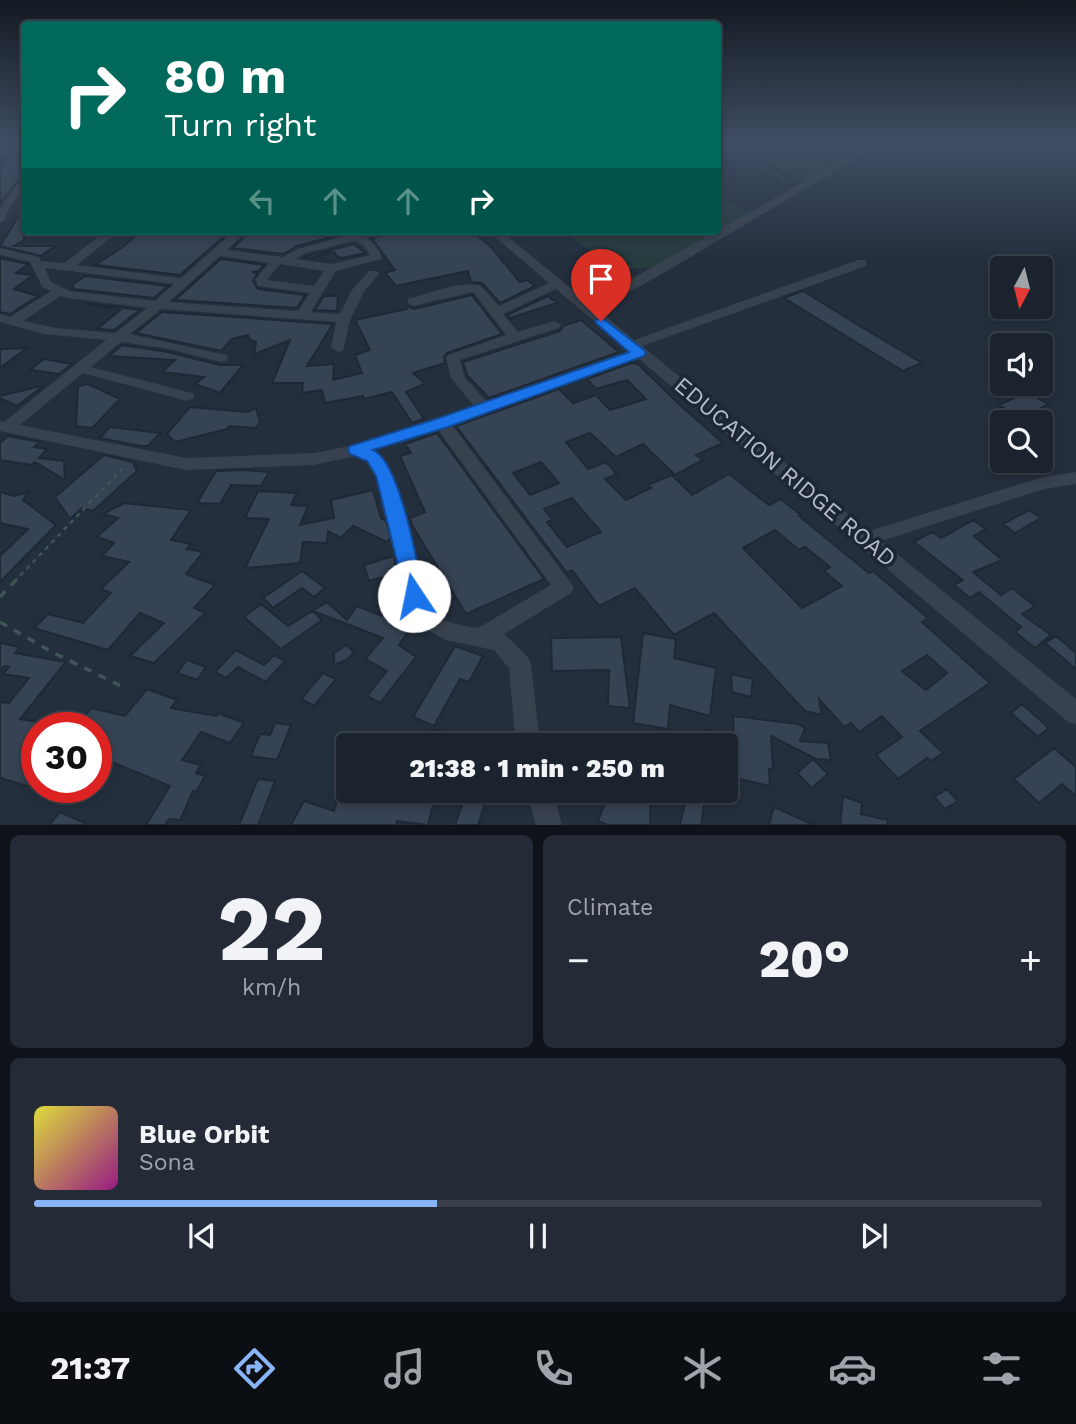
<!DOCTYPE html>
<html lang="en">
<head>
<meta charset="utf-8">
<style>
	body { margin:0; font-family:"Work Sans",sans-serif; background:#242b36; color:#f1f3f6; height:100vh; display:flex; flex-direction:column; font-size:26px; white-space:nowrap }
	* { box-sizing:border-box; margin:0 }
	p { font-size:23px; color:#a0a4aa }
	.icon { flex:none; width:38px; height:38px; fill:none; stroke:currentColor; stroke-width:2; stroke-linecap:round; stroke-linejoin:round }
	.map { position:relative; height:825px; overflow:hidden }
	.drawer { display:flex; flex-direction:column; gap:10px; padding:10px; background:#0f1319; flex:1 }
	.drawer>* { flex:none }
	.guide { position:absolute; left:21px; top:21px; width:700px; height:214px; border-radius:7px; box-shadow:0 4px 10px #0003,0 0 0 2px #39404a; background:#00695c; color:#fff; overflow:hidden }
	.needle { width:46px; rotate:187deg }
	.controls { position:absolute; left:990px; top:256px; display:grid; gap:14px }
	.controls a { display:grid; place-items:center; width:63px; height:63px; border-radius:7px; background:#1b232e; box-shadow:0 4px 10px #0003,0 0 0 2px #39404a; font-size:35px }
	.speed { position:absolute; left:21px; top:712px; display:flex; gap:14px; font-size:35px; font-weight:700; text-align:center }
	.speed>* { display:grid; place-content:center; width:91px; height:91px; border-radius:50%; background:#1b232e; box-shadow:0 4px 10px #0003,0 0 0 2px #39404a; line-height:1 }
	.speed .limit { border:10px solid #d22; background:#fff; color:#111 }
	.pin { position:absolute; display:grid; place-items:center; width:60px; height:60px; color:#fff; margin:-72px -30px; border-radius:50% 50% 50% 0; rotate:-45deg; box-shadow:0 0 7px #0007 }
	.pin .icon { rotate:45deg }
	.me { position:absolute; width:77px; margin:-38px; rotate:349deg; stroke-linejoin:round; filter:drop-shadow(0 0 5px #0008) }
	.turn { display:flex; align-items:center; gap:24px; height:147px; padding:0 28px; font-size:32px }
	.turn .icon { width:91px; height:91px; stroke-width:2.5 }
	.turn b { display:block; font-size:49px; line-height:60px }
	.lanes { display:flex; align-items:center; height:66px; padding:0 28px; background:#0003; justify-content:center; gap:35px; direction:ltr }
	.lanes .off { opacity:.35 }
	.big { font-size:52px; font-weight:800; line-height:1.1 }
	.drawer .card { flex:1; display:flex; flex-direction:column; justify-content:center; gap:10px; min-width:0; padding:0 24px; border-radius:10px; background:#242b36 }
	.drawer .dial { align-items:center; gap:0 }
	.dial b { font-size:91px; line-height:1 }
	.song { display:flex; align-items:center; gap:21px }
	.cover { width:84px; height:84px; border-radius:10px; background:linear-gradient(135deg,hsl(60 70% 55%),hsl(310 70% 35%)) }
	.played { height:7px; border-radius:4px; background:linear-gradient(90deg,#8ab4f8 40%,#39404a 40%) }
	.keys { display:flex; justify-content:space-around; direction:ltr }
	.heat { display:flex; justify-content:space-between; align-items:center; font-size:38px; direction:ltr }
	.drawer .tiles { flex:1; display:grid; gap:10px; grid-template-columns:1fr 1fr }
	.card:last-child { grid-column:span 2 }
	.trip { position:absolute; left:336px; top:733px; width:402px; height:70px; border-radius:7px; background:#1b232e; box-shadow:0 4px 10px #0003,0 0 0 2px #39404a; font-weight:800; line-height:70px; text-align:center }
	.dock { display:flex; height:112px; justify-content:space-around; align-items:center; background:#0b0e12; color:#a0a4aa }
	.dock .icon { width:49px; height:49px }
	.dock .active { color:#8ab4f8 }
	.dock b { font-size:32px; color:#f1f3f6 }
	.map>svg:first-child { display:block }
</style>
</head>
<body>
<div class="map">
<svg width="1076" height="826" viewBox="0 0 1076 826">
	<rect width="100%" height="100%" fill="#242f3e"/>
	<path fill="#263c3f" d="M752,144H778L784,149L845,167L811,186L758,159Z
		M718,195L750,215L664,266L618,270L562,231H718Z"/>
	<path fill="#364354" stroke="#1f2835" stroke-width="2" fill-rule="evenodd" d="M24,157V173L0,203V165L6,158Z
		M24,208V240L14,246H55L41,256L0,246Z
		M142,231L185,232L230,231L180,275L95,265L123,247Z
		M250,231H334L339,235L297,246L283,254L233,248Z
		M390,231H472L492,248L520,282L527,280L535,286L500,303L482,283L471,282L468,271L396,286L385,273L395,270L372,239Z
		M354,244L365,253L342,258L336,256L334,251L311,258L304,257Z
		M0,258L28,264L16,273L33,275L14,289L38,296L10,314L0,312Z
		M221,259L264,265L259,271L253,272L257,274L253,281L258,289L305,295L297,308L175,300Z
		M85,276L168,286L154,298L74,289L72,285Z
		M803,291L863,328L922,363L903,371L784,298Z
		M472,295L502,334L447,353L444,357L445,363L413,373L425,384L406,392L424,419L412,423L392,392L364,399L363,396L325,403L322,390L302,393L303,383H272L290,340L254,354L256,342L250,340L248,335L232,339L221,351L136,333L162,312L333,324L307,366L334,364L333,380L362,373L355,355L370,350L355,320L407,309L405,307L408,306L414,309Z
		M324,296H338L337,311L315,310Z
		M548,296L557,303L510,318L507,315Z
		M86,303L140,310L114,330L97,329L120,310Z
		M581,320L619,352L489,398L467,375L463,362L560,331L563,326Z
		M122,345L168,352L220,365H243L220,393L195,384L204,377L162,372L175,360L109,356Z
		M27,348L0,368V349Z
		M44,359L72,364L59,374L30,370Z
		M631,363L638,364L680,405L723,443L696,455L703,460L675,475L643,444L616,457L590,433L566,442L588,469L606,462L617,474L605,479L626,500L651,488L648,485L672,475L692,495L729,474L769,505L781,499L801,515L799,516L869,573L873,571L928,618L922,622L990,683L920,731L943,753L931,761L927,758L898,779L876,755L902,737L882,716L859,732L851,723L844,727L819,699L822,715L805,711L714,613L674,635L635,588L599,606L572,570L567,573L456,426L559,389L573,403L596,395L610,410L646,399L627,380L596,389L587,379ZM541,462L559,483L530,495L513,473ZM572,498L601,532L567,547L547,522L553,520L544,509ZM775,530L799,550L805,547L830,567L824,571L842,586L802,608L743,548ZM927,655L947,673L926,690L902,671Z
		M88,384L120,399L92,428L76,426L78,386Z
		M45,385L17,406L0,398V396Z
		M1027,392L1049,404L1021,418L999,405Z
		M190,407L247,412L256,408L260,422L256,428L229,426L227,429L175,442L167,434Z
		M110,427L160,433L148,446H141L100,438Z
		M437,433L544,579L466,614L412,525L410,518L425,512L400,456L411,453L405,444Z
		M8,436L40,442L34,447L47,449L39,458L64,461L65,480L35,462L32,465L0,460V443Z
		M104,455L133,462L137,471L93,511L82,508L70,519L55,497Z
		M245,470L269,472L261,486L231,485L220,504L197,503L216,471Z
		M373,490L381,518L386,521L391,537L387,542L353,526L341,538L328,531L327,543L303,542L300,563L245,568L269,519L245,518L258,491L297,493L291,505L308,506L300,525L334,518L331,500Z
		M0,492L14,496L28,492L23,500L56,525L0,582V556L28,529L0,523Z
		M124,503L191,510L171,540L191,544L187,549L203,552L186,574L215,585L194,608L205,613L154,663L130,656L164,623L140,613L108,650L34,628L48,614L83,623L111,593L101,589L129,562L102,556L114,543L97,537L118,518L103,514Z
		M1029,510L1041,518L1015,533L1003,524Z
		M973,520L986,529L974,536L1002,560L973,572L1001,595L1012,588L1035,606L1022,614L1051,635L1035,648L1015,632L1021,627L979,592L970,598L954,585L963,580L914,542L932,532L941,538Z
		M394,556L397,573L369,581L364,565Z
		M302,571L325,588L314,597L302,588L273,608L263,598Z
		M327,602L347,620L357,606L411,627L399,645L416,657L380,703L367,696L387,671L365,659L383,638L313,611L322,620L281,649L244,617L261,604L288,626Z
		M643,633L676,639L674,658L716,668L710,716L670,705L668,729L633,723Z
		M1056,636L1076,653V669L1045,643Z
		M621,637L630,708L608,706L609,670L552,671L551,638Z
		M0,643L20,647L15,653L66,662L20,719L37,722V789L0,778V702L9,703L29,678L3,674L9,667L4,666L0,671Z
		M346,645L354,652L348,659L334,665V653Z
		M455,646L483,656L469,682L460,679L434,726L413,717Z
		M236,650L264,665L274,655L285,661L266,682L238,667L226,678L215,672Z
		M187,660L206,667L197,680L177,673Z
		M323,673L336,679L314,706L301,699Z
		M731,674L753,679L751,697L732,692Z
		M147,689L177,700L171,708L216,716L218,713L244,723L230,743L201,732L182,760L201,765L196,773L205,776L196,792L193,791L180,820L169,819L165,825H146L170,786L107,760L96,774V728H76L91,708L125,716Z
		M1022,704L1049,728L1038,737L1011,713Z
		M733,716L798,724L805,728L800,741L828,743L831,760L816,759L771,736L773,769H769L770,786L726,776V746L735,754Z
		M275,723L291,725L277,760L251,756L260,734L270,735Z
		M431,729L479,741L478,746H424Z
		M708,730L726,746H694Z
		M1054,748L1076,767V796L1062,784L1039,803L1014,779Z
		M813,759L828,774L812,788L797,773Z
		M258,779L275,781L258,825H239Z
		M947,789L958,801L945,809L934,797Z
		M340,791H489L478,825H455L463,802L436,793L428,825L397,821L396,825H291L304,801L334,811Z
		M575,791H651L650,825H608L598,821L605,803Z
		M688,791H706L701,825H680Z
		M843,796L862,803L861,814L888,820L887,825H840Z
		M774,807L814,825H769Z
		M60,812L89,825H49Z"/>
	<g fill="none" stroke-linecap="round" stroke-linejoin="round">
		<path stroke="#3f5557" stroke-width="2" stroke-dasharray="3.5 3.5" stroke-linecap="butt" d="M720,144L790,182
			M792,144L832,156"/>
		<path stroke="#3f5557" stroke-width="2.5" stroke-dasharray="4.5 4.5" stroke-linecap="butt" d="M14,582L126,465"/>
		<path stroke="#3f5557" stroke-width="3.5" stroke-dasharray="8 8" stroke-linecap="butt" d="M0,597L16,580
			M0,622L52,652L121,686"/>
		<path fill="#38414e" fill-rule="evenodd" d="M870,144H881L655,278L597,309L634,340L858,260H866V266L642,346L869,531L1043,477L1076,472V484L1044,489L881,541L1076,699V725L1068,722L638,358L452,425L574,587L571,593L504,634L528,657L531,664L540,746H516L509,668L494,650L446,640L416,624L404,596L394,538L376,476L367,461L355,456L314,465L186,470L0,431V421L4,422L106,340L44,334L0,322V314L10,317L51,291L42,287L30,262L0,255V248L39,257L41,261L64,263L106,231H119L77,265L181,278L234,231H247L227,250L283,257L298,249L345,236L337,231L357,234L386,231L366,238C373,241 383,253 381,259L336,271L311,312L340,314L352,290L369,271H377L379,274L365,290L350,320L343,351L338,352L331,348L336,322L161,309L130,334L226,355L228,358L226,361L221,362L169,349L121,342L91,367L192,393L195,396L192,399L187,401L83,373L20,425L186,458L314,453L354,445L474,406L451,378L446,358L448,355L506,335L473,292L413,306L407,302L408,299C431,293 457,281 480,285L499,306L549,283L488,231H501L589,303ZM354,241L363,245L370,255L332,264L296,259L306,253ZM220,256L269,263L255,280L258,286L310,293L298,311L169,302ZM280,264L324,271L314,286L267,280ZM45,268L174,284L155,301L70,291L51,282ZM556,289L630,351L487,402L465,378L460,360L559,328L561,325L554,321L518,332L503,314ZM61,296L67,298L147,308L115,333L57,328L23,321ZM438,430L551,585L478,628C463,625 445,624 433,613C422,604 421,581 418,568C413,541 399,461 373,450Z
			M24,148V154L0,156V150Z
			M24,178C25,195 8,204 5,220L0,223V208L21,179Z
			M527,791H553L562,826H536Z"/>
	</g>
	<linearGradient id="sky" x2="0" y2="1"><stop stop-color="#141a22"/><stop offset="0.55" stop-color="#3f4d63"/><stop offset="1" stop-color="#3f4d63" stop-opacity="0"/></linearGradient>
	<rect width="1076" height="260" fill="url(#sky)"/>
	<path fill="#1a73e8" stroke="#114b97" stroke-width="2" d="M601,317L644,350L646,353L644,356L448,427L373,450C400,461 418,567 424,596L421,602L414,604L407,602L376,476L367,461L350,454L348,450L350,446L436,419L629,352L597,324L595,321Z"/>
	<g text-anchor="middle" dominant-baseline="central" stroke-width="7" stroke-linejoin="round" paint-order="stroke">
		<g font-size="23" fill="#b4bcc9" stroke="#1d2633">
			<text transform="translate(785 472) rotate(40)">EDUCATION RIDGE ROAD</text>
		</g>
	</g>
</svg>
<div class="controls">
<a><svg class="needle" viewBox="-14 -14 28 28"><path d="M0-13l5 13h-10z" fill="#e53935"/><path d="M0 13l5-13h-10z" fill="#a0a4aa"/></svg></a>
<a><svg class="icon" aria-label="sound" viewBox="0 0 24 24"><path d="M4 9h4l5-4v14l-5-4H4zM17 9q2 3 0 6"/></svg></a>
<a><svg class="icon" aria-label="search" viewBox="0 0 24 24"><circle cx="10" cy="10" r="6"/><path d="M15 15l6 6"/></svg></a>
</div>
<div class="speed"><div class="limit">30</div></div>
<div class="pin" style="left:601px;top:321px;background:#d93025"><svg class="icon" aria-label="arrive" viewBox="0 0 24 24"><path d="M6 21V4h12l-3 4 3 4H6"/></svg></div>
<svg class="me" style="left:414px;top:596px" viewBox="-20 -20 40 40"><circle r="19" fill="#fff"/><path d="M0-13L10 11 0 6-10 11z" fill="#1a73e8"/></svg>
<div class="trip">21:38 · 1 min · 250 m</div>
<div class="guide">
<div class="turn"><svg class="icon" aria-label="right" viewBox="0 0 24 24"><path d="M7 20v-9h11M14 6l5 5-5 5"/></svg><div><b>80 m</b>Turn right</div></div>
<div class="lanes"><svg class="icon off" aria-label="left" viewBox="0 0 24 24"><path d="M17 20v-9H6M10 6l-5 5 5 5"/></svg><svg class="icon off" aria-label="ahead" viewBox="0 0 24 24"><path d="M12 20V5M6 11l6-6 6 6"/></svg><svg class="icon off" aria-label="ahead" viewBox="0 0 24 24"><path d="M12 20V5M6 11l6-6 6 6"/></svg><svg class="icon" aria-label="right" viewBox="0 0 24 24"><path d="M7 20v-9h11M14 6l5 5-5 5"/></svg></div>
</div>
</div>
<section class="drawer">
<div class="tiles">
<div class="card dial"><b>22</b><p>km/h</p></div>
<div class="card"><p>Climate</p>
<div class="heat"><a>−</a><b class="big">20°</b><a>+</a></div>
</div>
<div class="card">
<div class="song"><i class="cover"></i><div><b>Blue Orbit</b><p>Sona</p></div></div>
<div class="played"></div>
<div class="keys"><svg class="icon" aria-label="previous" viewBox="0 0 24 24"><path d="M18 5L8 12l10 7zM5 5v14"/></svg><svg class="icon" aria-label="pause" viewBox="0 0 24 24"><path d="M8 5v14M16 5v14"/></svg><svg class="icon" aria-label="next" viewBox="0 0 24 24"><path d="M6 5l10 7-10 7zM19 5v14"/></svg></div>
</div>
</div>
</section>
<nav class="dock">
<b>21:37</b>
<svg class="icon active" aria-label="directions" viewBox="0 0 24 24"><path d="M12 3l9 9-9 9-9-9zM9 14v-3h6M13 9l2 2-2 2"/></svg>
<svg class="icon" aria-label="music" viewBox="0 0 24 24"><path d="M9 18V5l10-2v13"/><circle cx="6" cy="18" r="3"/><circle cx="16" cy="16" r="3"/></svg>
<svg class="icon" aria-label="phone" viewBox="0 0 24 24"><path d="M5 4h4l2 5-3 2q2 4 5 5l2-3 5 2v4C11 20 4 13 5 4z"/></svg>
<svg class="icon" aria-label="climate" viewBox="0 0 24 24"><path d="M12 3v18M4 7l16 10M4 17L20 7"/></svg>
<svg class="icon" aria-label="car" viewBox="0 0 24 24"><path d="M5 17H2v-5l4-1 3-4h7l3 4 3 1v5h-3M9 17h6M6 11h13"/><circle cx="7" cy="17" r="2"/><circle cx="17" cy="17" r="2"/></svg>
<svg class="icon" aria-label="filters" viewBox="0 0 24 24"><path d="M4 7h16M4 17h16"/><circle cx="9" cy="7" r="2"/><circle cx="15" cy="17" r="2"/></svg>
</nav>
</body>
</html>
